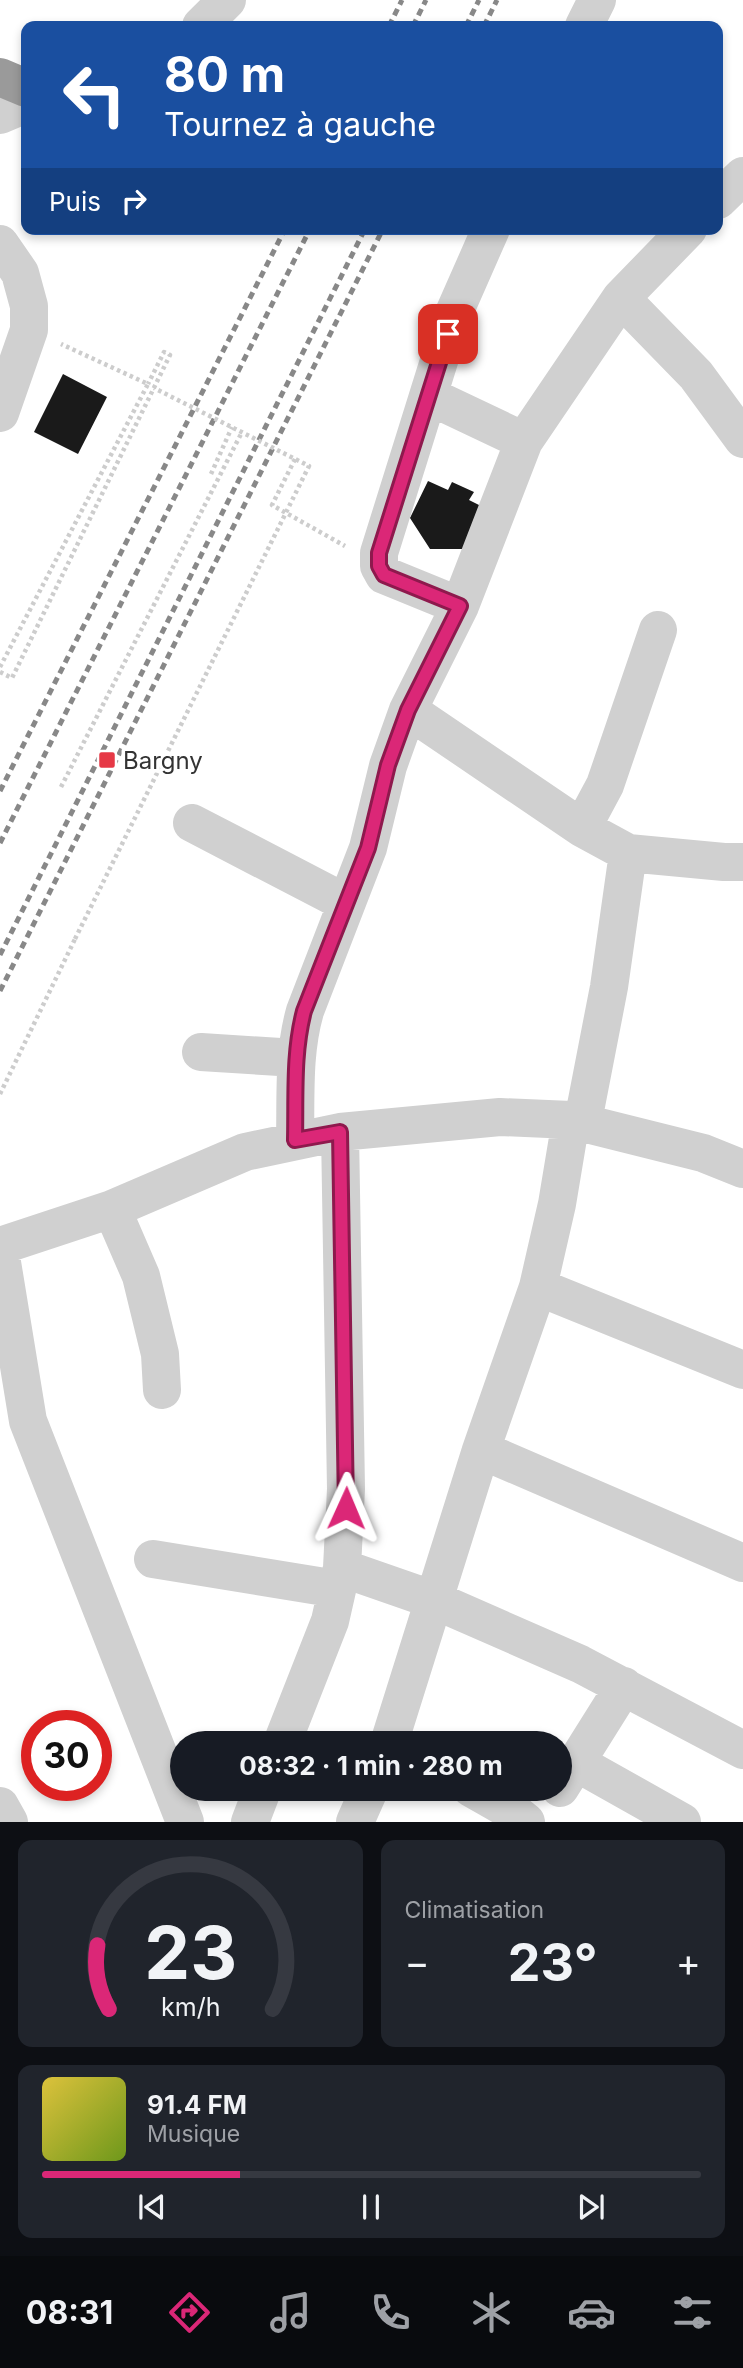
<!DOCTYPE html>
<html lang="fr">
<head>
<meta charset="utf-8">
<style>
	body { margin:0; font-family:Inter,sans-serif; background:#20242c; color:#f1f3f6; height:100vh; display:flex; flex-direction:column; font-size:26px; white-space:nowrap }
	* { box-sizing:border-box; margin:0 }
	p { font-size:23px; color:#9ea1a6 }
	.icon { flex:none; width:38px; height:38px; fill:none; stroke:currentColor; stroke-width:2; stroke-linecap:round; stroke-linejoin:round }
	.map { position:relative; height:1822px; overflow:hidden }
	.details { display:flex; flex-direction:column; gap:18px; padding:18px; background:#0d0f14; flex:1 }
	.details>* { flex:none }
	.guide { position:absolute; left:21px; top:21px; width:702px; height:214px; border-radius:14px; box-shadow:0 4px 10px #0003; background:#1a4fa0; color:#fff; overflow:hidden }
	.speed { position:absolute; left:21px; top:1710px; display:flex; gap:14px; font-size:35px; font-weight:700; text-align:center }
	.speed>* { display:grid; place-content:center; width:91px; height:91px; border-radius:50%; background:#171b24; box-shadow:0 4px 10px #0003; line-height:1 }
	.speed .limit { border:10px solid #d22; background:#fff; color:#111 }
	.pin { position:absolute; display:grid; place-items:center; width:60px; height:60px; color:#fff; margin:-30px; border-radius:14px; box-shadow:0 4px 10px #0006 }
	.me { position:absolute; width:77px; margin:-38px; rotate:1deg; stroke-linejoin:round; filter:drop-shadow(0 0 5px #0008) }
	.turn { display:flex; align-items:center; gap:24px; height:147px; padding:0 28px; font-size:32px }
	.turn .icon { width:91px; height:91px; stroke-width:2.5 }
	.turn b { display:block; font-size:49px; line-height:60px }
	.then { display:flex; align-items:center; height:66px; padding:0 28px; background:#0003; gap:14px; font-size:26px }
	.big { font-size:52px; font-weight:700; line-height:1.1 }
	.details .widget { flex:1; display:flex; flex-direction:column; justify-content:center; gap:10px; min-width:0; padding:0 24px; border-radius:14px; background:#20242c }
	.details .dial { align-items:center; gap:0 }
	.dial svg { height:182px; overflow:visible; fill:none; stroke:#363941; stroke-width:7; stroke-linecap:round; text-anchor:middle }
	.dial text { fill:#f1f3f6; stroke:none }
	.song { display:flex; align-items:center; gap:21px }
	.cover { width:84px; height:84px; border-radius:10px; background:linear-gradient(135deg,hsl(50 70% 55%),hsl(80 70% 35%)) }
	.played { height:7px; border-radius:4px; background:linear-gradient(90deg,#db2777 30%,#363941 30%) }
	.keys { display:flex; justify-content:space-around; direction:ltr }
	.heat { display:flex; justify-content:space-between; align-items:center; font-size:38px; direction:ltr }
	.details .tiles { flex:1; display:grid; gap:18px; grid-template-columns:1fr 1fr }
	.widget:last-child { grid-column:span 2 }
	.trip { position:absolute; left:170px; top:1731px; width:402px; height:70px; border-radius:35px; background:#171b24; box-shadow:0 4px 10px #0003; font-weight:700; line-height:70px; text-align:center }
	.tab-bar { display:flex; height:112px; justify-content:space-around; align-items:center; background:#090b0e; color:#9ea1a6 }
	.tab-bar .icon { width:49px; height:49px }
	.tab-bar .selected { color:#db2777 }
	.tab-bar b { font-size:32px; color:#f1f3f6 }
	.map>svg:first-child { display:block }
</style>
</head>
<body>
<div class="map">
<svg width="743" height="1822" viewBox="0 0 743 1822">
	<rect width="100%" height="100%" fill="#fff"/>
	<path fill="#1a1a1a" d="M63,374L107,397L78,454L34,432Z
		M428,481L448,490L452,482L474,492L469,500L489,510L471,549H430L410,518Z"/>
	<g fill="none" stroke-linecap="round" stroke-linejoin="round">
		<path stroke="#cdcdcd" stroke-width="4.5" stroke-dasharray="3.5 3.5" stroke-linecap="butt" d="M295,459L272,505L345,546
			M211,474L232,427
			M0,667L148,384L61,344
			M0,672L12,678L170,355L164,352L148,384
			M61,787L242,432
			M0,1094L75,939"/>
		<path stroke="#d0d0d0" stroke-width="38" d="M201,26L227,0
			M584,26L597,0
			M0,115L26,104
			M718,200L743,176
			M0,244L20,273L29,306V330L0,413
			M621,298L696,375L743,439
			M429,396L524,441
			M460,606L384,575L379,566V553L454,313L491,229
			M408,710L582,828L628,853L724,862H743
			M192,823L346,903
			M582,828L605,785L658,630
			M201,1052L296,1058
			M583,1121L609,987L628,853
			M295,1140C296,1096 293,1053 305,1011L368,848L388,766L408,710L460,606L524,441L621,298L688,229
			M112,1209L141,1276L160,1354L162,1390
			M0,1246L112,1209L245,1152L340,1132L500,1117L571,1120L703,1153L743,1169
			M0,1250L28,1421L185,1822
			M538,1287L743,1370
			M481,1450L743,1563
			M153,1559L337,1589
			M342,1568L434,1600L580,1664L743,1750
			M282,1743L330,1621L342,1568L346,1489L340,1132
			M389,1743L481,1450L538,1287L557,1204L571,1120
			M577,1763L682,1822
			M471,1788L515,1813L526,1822
			M560,1788L624,1686
			M0,1806L9,1822
			M250,1822L263,1788
			M355,1822L370,1788"/>
		<path stroke="#9a9a9a" stroke-width="38" d="M0,77L26,88"/>
		<path stroke="#888" stroke-width="5" stroke-dasharray="7 5" stroke-linecap="butt" d="M389,26L402,0
			M413,26L426,0
			M466,26L479,0
			M484,26L497,0
			M0,791L285,229
			M0,843L310,229
			M0,955L365,229
			M0,991L383,229"/>
		<path stroke="#cdcdcd" stroke-width="4.5" stroke-dasharray="3.5 3.5" stroke-linecap="butt" d="M75,939L309,466L154,388"/>
	</g>
	<g fill="none" stroke-linecap="round" stroke-linejoin="round">
		<defs>
			<path id="route" d="M346,1508L340,1132L295,1140C296,1096 293,1053 304,1011L368,848L388,765L408,710L460,606L384,575L379,566V553L448,334"/>
		</defs>
		<use href="#route" stroke="#8e194d" stroke-width="18"/>
		<use href="#route" stroke="#db2777" stroke-width="12"/>
	</g>
	<rect fill="#e63946" stroke="#fff" stroke-width="2.5" x="98" y="751" width="18" height="18" rx="3.5"/>
	<g text-anchor="middle" dominant-baseline="central" stroke-width="7" stroke-linejoin="round" paint-order="stroke">
		<g font-size="24" fill="#333" stroke="#fff" text-anchor="start">
			<text x="123" y="760">Bargny</text>
		</g>
	</g>
</svg>
<div class="speed"><div class="limit">30</div></div>
<div class="pin" style="left:448px;top:334px;background:#d93025"><svg class="icon" aria-label="arrive" viewBox="0 0 24 24"><path d="M6 21V4h12l-3 4 3 4H6"/></svg></div>
<svg class="me" style="left:346px;top:1508px" viewBox="-20 -20 40 40"><path d="M0-17L14 15 0 8-14 15z" fill="#db2777" stroke="#fff" stroke-width="4"/></svg>
<div class="trip">08:32 · 1 min · 280 m</div>
<div class="guide">
<div class="turn"><svg class="icon" aria-label="left" viewBox="0 0 24 24"><path d="M17 20v-9H6M10 6l-5 5 5 5"/></svg><div><b>80 m</b>Tournez à gauche</div></div>
<div class="then">Puis<svg class="icon" aria-label="right" viewBox="0 0 24 24"><path d="M7 20v-9h11M14 6l5 5-5 5"/></svg></div>
</div>
</div>
<section class="details">
<div class="tiles">
<div class="widget dial"><svg viewBox="0 0 100 80">
<path d="M14 69A42 42 0 1 1 86 69"/>
<path d="M14 69A42 42 0 0 1 9 41" stroke="#db2777"/>
<text x="50" y="56" font-size="32" font-weight="700">23</text>
<text x="50" y="72" font-size="11">km/h</text>
</svg></div>
<div class="widget"><p>Climatisation</p>
<div class="heat"><a>−</a><b class="big">23°</b><a>+</a></div>
</div>
<div class="widget">
<div class="song"><i class="cover"></i><div><b>91.4 FM</b><p>Musique</p></div></div>
<div class="played"></div>
<div class="keys"><svg class="icon" aria-label="previous" viewBox="0 0 24 24"><path d="M18 5L8 12l10 7zM5 5v14"/></svg><svg class="icon" aria-label="pause" viewBox="0 0 24 24"><path d="M8 5v14M16 5v14"/></svg><svg class="icon" aria-label="next" viewBox="0 0 24 24"><path d="M6 5l10 7-10 7zM19 5v14"/></svg></div>
</div>
</div>
</section>
<nav class="tab-bar">
<b>08:31</b>
<svg class="icon selected" aria-label="directions" viewBox="0 0 24 24"><path d="M12 3l9 9-9 9-9-9zM9 14v-3h6M13 9l2 2-2 2"/></svg>
<svg class="icon" aria-label="music" viewBox="0 0 24 24"><path d="M9 18V5l10-2v13"/><circle cx="6" cy="18" r="3"/><circle cx="16" cy="16" r="3"/></svg>
<svg class="icon" aria-label="phone" viewBox="0 0 24 24"><path d="M5 4h4l2 5-3 2q2 4 5 5l2-3 5 2v4C11 20 4 13 5 4z"/></svg>
<svg class="icon" aria-label="climate" viewBox="0 0 24 24"><path d="M12 3v18M4 7l16 10M4 17L20 7"/></svg>
<svg class="icon" aria-label="car" viewBox="0 0 24 24"><path d="M5 17H2v-5l4-1 3-4h7l3 4 3 1v5h-3M9 17h6M6 11h13"/><circle cx="7" cy="17" r="2"/><circle cx="17" cy="17" r="2"/></svg>
<svg class="icon" aria-label="filters" viewBox="0 0 24 24"><path d="M4 7h16M4 17h16"/><circle cx="9" cy="7" r="2"/><circle cx="15" cy="17" r="2"/></svg>
</nav>
</body>
</html>
